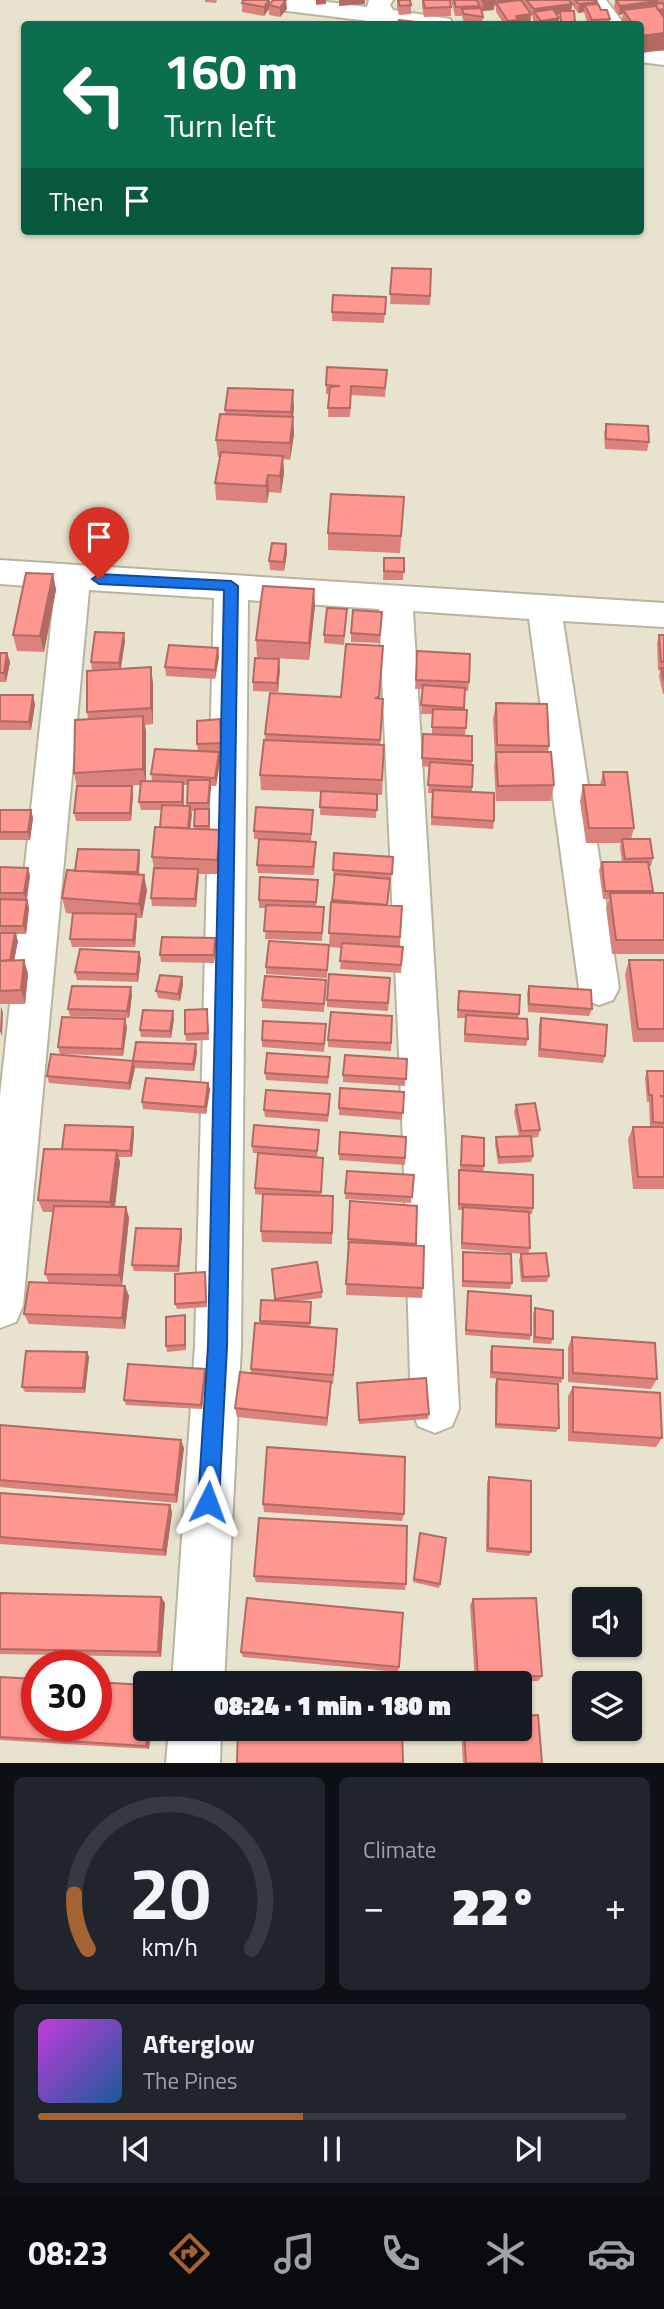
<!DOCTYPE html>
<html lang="en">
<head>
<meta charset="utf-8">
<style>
	body { margin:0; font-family:"Titillium Web",sans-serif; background:#20242c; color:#f1f3f6; height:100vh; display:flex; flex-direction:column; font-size:26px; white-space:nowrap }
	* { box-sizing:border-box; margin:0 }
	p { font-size:23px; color:#9ea1a6 }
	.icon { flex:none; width:38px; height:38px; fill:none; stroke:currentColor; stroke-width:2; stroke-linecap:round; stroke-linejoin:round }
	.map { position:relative; height:1763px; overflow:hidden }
	.drawer { display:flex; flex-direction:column; gap:14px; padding:14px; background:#0d0f14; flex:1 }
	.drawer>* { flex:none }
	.guide { position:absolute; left:21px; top:21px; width:623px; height:214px; border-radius:7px; box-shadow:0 2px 5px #0004; background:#0b6e4f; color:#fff; overflow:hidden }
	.fabs { position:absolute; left:572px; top:1587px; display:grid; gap:14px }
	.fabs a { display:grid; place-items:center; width:70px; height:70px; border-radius:7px; background:#171b24; box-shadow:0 2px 5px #0004; font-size:35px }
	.speed { position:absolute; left:21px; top:1650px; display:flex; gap:14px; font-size:35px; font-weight:700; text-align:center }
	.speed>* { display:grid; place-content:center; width:91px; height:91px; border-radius:50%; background:#171b24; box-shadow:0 2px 5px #0004; line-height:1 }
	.speed .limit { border:10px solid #d22; background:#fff; color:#111 }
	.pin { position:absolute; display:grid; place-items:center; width:60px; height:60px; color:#fff; margin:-72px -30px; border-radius:50% 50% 50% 0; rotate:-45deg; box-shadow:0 0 7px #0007 }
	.pin .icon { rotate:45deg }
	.me { position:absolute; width:77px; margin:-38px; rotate:3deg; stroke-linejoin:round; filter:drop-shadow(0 0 5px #0008) }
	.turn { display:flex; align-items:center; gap:24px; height:147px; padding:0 28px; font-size:32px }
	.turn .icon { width:91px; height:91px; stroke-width:2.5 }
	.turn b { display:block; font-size:49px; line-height:60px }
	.then { display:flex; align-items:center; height:66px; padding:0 28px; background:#0003; gap:14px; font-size:26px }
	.big { font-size:52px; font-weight:800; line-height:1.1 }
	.drawer .widget { flex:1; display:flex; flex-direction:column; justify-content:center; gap:10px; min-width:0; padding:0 24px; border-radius:10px; background:#20242c }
	.drawer .dial { align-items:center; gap:0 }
	.dial svg { height:182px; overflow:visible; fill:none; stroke:#363941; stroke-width:7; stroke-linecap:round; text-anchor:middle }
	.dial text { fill:#f1f3f6; stroke:none }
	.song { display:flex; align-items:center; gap:21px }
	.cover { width:84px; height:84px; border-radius:10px; background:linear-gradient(135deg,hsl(290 70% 55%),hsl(210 70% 35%)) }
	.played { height:7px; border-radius:4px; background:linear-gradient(90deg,#a66332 45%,#363941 45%) }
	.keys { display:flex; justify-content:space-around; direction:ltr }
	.heat { display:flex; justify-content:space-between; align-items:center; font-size:38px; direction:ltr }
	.drawer .tiles { flex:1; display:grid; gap:14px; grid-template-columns:1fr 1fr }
	.widget:last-child { grid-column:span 2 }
	.trip { position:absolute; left:133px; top:1671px; width:399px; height:70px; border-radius:7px; background:#171b24; box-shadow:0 2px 5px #0004; font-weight:800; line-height:70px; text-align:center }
	.menu { display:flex; height:112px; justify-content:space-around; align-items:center; background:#090b0e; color:#9ea1a6 }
	.menu .icon { width:49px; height:49px }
	.menu .active { color:#a66332 }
	.menu b { font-size:32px; color:#f1f3f6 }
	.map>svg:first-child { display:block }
</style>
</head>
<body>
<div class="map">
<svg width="664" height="1763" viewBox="0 0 664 1763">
	<rect width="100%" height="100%" fill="#e7e3cf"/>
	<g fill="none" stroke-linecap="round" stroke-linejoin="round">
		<defs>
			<path id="minor" d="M243,0H312L367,7L369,0H393L390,5L393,10L450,19L453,24H393L255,7L247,5Z
				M582,0H606L624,24H600Z
				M640,48L664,51V65L640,62Z
				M0,560L664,603V627L563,621L619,988L613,1000L599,1005L585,1000L579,988L529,619L413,611L445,1142L459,1409L452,1426L435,1433L418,1426L411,1409L403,1142L379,609L248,600L241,1346L224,1684H172L195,1346L214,598L89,590L23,1306L16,1322L0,1328V1096L55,588L0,584Z
				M169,1729H221L220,1763H166Z"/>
		</defs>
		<use href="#minor" stroke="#b7b4a0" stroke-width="4"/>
		<use href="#minor" fill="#fff" fill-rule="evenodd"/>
	</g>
	<path fill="#da827b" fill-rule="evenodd" d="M205,0H217L216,3L205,2Z
		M397,0H410L411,5V14L399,15L397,7Z
		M422,0H450L451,7V16L424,17L422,6Z
		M451,0H596V4L610,19L609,22L612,24H576V22H587L584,12L578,13L572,5L571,11L575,22V24H560V14L557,15L559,18V24H535L533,21V18L531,15L530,23L518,24H504L496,12V7L494,5V10L482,11L481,9L483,17L482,24L464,23L462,16H455Z
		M615,0H664V50L640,53V24H621L623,14L619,15L614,8Z
		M242,3L270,4L287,9L280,17L269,15V9L264,16L242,12Z
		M392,268L431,269L430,305L390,304Z
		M386,297L384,323L332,321V312Z
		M387,370L385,397L351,395L350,417H328L329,394H326V385Z
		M294,407L293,417L294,434L290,460L283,459L284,473L281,493L269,492L267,503L216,500L215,483L220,457H218L216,440L225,414V410Z
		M606,424L649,442L647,451L605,449L604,433Z
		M404,497L400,553L328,550V533Z
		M287,553L284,571L270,570L269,561Z
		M384,558H404L403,580H383Z
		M53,574L56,590L44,652L17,651L13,635Z
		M315,605L309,660L257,657L256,640Z
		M347,609L344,645L324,643V635Z
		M382,612L380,643L351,642V633Z
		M659,635H664V694H663L659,676L660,670H658L657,643Z
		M125,641L121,669L153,683V724L145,725L146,732V781H152L151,774L198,751L197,744L220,719L222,751L211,752H219L220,761L216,786H210L209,809L210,829L222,845L219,874H198L196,907L152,906L151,898L154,870L152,857L160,827L162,810H141L139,802L141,785L112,786L133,794L131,821H76L74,813L77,787L74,773L88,719L87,712L92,670L91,662ZM184,785H188L187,806H184ZM191,811H195L194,829H190Z
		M383,646L380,699H383L380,745H384L382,795H377L376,818L320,815L321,792L261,790L260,775L265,740V734L341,697Z
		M417,651L469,682L468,691H465L464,710H467L465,736H472V792L494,821L493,829L431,825L432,793H428L429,767L422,766L423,734H432V714H421L423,689H415Z
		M0,653H7L10,662L6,682H0Z
		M219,657L215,679L166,676L165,667Z
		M280,668L278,692L253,691V682Z
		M0,695L35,704L31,730H0Z
		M496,703L549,746L548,752L554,785L551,801H496L494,767L495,757L493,719Z
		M603,772L634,828L631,839L653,858L651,866H649L653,891L652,893H664V954H612L606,908L609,899H603L599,870L602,862H622L620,847L621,843H586L580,801L583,785H600Z
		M0,810H31L33,818L30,840H0Z
		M313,810L311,842L316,850L314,875L258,873L257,865L292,841L254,839V831Z
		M139,850L140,858L139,875L147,890L142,918H136L137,922L135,947H72L70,939L73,914L66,913L62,898L75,871Z
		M334,853L393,857L391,882L390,881L388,905L402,906L400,946L403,947L401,973L340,969L342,948L329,947L327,978L266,974V967L329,945L332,900L334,878H333Z
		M0,867L28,868L30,876L27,900L29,908L26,934H15L18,941L14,960H24L28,974L25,1004H0Z
		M318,887L316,906L324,907L322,941L265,939L266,908H259V900Z
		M215,938L216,945L214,963L161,962L160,955Z
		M139,952L141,959L138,982L77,980L75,972Z
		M629,960H664V1042H633L625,974Z
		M182,977L183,984L180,1001L158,998L156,991Z
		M390,978L388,1011L327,1007V1000Z
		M326,980L324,1012L262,1008V1000Z
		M529,986L592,1009L589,1016L528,1012L527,993Z
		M459,991L519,1014L518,1019L528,1039L526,1046L464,1042L465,1018H457Z
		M132,995L129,1018L70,1016L68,1009Z
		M207,1009L209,1040L186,1041L185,1034Z
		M392,1016L391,1051L328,1047V1040Z
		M541,1018L605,1056L603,1063L538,1057L539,1025Z
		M174,1019L171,1038L141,1037L140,1030Z
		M127,1027L123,1056L60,1054L58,1047Z
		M326,1032L324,1052L262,1047V1040Z
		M197,1052L194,1071L135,1068L130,1090L49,1083L47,1076Z
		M407,1059L405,1086L343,1082V1075Z
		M330,1064L328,1084L266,1080L265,1073Z
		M647,1071H664V1189H633L628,1139L633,1127H650L649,1102H647L645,1078Z
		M208,1083L210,1090L206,1114L143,1109L142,1102Z
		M340,1088L404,1092L402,1120L339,1115Z
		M330,1100L328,1122L265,1117L264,1110Z
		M516,1105L540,1130L538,1137L531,1138L533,1156L531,1162L498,1164L495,1144L496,1137H519L514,1112Z
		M133,1127L134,1133L132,1157H118L120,1162L115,1207H126L129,1218L122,1286H125L129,1296L125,1329L29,1324L24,1314L49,1283L45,1274L53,1212H43L38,1200L62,1149Z
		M340,1132L406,1137L405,1165L339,1160Z
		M462,1136L484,1166L483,1172L533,1208L532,1214H529L530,1248L528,1254L549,1276L547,1282H521L519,1260L521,1254H524L461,1249L462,1210H458V1177L460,1170Z
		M319,1137L317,1157L323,1164L321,1195L333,1196L332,1244L262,1242L261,1231L263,1195L255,1194V1188L258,1153H253L252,1146Z
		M347,1171L414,1175L411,1203L345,1199Z
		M417,1206L416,1245L423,1288L422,1298L346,1295L348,1245H347L348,1239Z
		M182,1235L179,1272L134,1271L132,1265Z
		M463,1252L512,1283L510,1289L462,1287V1258Z
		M272,1269L322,1292V1298L297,1301L311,1307L310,1327L337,1339L333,1384H331L327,1426L237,1417L235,1408L251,1374V1369L260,1323L261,1300H275Z
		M206,1278L207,1307L177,1309L175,1304Z
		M468,1291L531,1335L530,1340L465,1335Z
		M535,1308L553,1339L551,1344L533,1343V1314Z
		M185,1315L186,1321V1350L167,1352L166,1346Z
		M572,1337L657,1379L651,1389L568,1382V1347Z
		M492,1346L563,1378L561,1383L490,1378V1351Z
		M87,1352L89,1357L85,1393L25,1392L22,1387Z
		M206,1374L202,1409L126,1405L124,1400Z
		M497,1379L559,1428L556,1432L495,1428V1384Z
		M357,1383L429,1414L428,1419L359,1424Z
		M573,1387L662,1438L656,1447L568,1441V1396Z
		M0,1425L184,1448L177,1503L0,1487Z
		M489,1477L531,1552L529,1556L486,1552L487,1482Z
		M0,1493L170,1505L172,1513L166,1556L0,1544Z
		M263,1504L404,1514L402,1521L264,1512Z
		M420,1533L440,1584L439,1588L413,1582Z
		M254,1576L406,1584L405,1590L256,1582Z
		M0,1593L161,1597L165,1603L161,1657L0,1654Z
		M473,1599L542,1676L538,1681L475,1682L470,1605Z
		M241,1652L399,1667L398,1672L243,1657Z
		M0,1677L145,1685L149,1749L0,1740Z
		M461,1729H520L542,1763H463Z"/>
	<path fill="#b16a64" d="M269,0H270V6L269,5V9L264,16V7Z
		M286,0L287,9L280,17V8Z
		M316,0H326V4L316,5Z
		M339,0H365V4L339,6Z
		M497,0H518L497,4Z
		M495,1L494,10L482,11L483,2Z
		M657,1L655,10L637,6L636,13L623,10V14L619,15L620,6Z
		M597,2L595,11L585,5L584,12L578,13L579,4Z
		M572,4L571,13L560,11V14L538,18L534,12L533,18L534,9Z
		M664,9V18L641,12Z
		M531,14L530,23L508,24V21L516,16Z
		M559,18V24H540L541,21Z
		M664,33V50L640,53V36Z
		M293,390L294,407L292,428L293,417L294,434L290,460L291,412Z
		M283,456L284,473L281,493L280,476Z
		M268,475L269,492L267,503L266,486Z
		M286,544L287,553L284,571V562Z
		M53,574L56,590L44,652L40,636Z
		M314,589L315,605L309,660V643Z
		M124,633L125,641L120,671L119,663Z
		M218,648L219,657L215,679V670Z
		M7,653L10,662L6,682L4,673Z
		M279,659L280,668L278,692L277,683Z
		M151,667L153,683V724L151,708Z
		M33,695L35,704L31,730L29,722Z
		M143,716L146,732V784L143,769Z
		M219,752L220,761L216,786L215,778Z
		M210,780L211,788L209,812L208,803Z
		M183,782L184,790L183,810L182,802Z
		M132,786L133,794L131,821L130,813Z
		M190,806L192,814L189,840L188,832Z
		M31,810L33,818L30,840L28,832Z
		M221,830L222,845L219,874L217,860Z
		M139,850L140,858L138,880L137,872Z
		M28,868L30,876L26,901L24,893Z
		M198,869L199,877L196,907L195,899Z
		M144,875L147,890L142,918L139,904Z
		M27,900L29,908L26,934L23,926Z
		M136,914L137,922L135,947L133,940Z
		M15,933L18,941L12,970L10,963Z
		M215,938L216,945L214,963V955Z
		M139,952L141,959L138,982L137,974Z
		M24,960L28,974L25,1004L21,990Z
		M182,977L183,984L180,1001L178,994Z
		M131,987L132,995L129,1018L127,1011Z
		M1,1006L3,1013L2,1036L0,1031Z
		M173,1011L174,1019L171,1038L170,1031Z
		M125,1019L127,1027L123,1056L122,1049Z
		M196,1044L197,1052L194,1071L193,1064Z
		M133,1061L135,1068L130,1090L129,1083Z
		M208,1083L210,1090L206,1114L205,1107Z
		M133,1127L134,1133L132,1157L130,1151Z
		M117,1150L120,1162L114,1214L110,1202Z
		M126,1207L129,1218L122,1286L119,1275Z
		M181,1229L182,1235L179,1272L178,1266Z
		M125,1286L129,1296L125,1329L122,1318Z
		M185,1315L186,1321V1350L185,1345Z
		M87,1352L89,1357L85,1393L83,1388Z
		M205,1369L206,1374L202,1409L201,1405Z
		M331,1382V1391L327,1426V1418Z
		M181,1440L184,1448L177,1503L175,1495Z
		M170,1505L172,1513L166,1556L163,1550Z
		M161,1597L165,1603L161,1657L158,1652Z
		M148,1729H152L149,1749L146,1746Z"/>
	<path fill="#fd978f" stroke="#b16a64" stroke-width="2" d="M244,0H269L264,7L242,3Z
		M273,0H286L280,8L269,5Z
		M398,0H410L411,5L400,6Z
		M423,0H450L451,7L425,8Z
		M454,0H477L479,6L456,7Z
		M482,0H494L495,1L483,2Z
		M521,0L531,14L516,16L518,20L508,21L496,3Z
		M526,0H569L572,4L534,9Z
		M575,0H596L597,2L579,4Z
		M616,0H656L657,1L620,6Z
		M664,3V9L658,10L656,6L639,8L637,6Z
		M598,4L601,10H607L610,19L592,20L585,5Z
		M656,6L664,18V33L640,36V24H633L623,10Z
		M481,8L483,17L464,14L462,9Z
		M553,9L559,18L541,21L534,12Z
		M560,11H574L575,22H561Z
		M399,20L433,24H397Z
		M576,22H611L612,24H576Z
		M392,268L431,269L430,296L390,294Z
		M333,295L386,297L385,314L332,312Z
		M327,367L387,370L385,388L351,386L350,408H328L330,387L340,386L326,385Z
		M228,388L293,390L291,412L225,410Z
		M220,414L293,417L290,443L216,440Z
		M606,424L648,426L649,442L606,439Z
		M221,452L283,456L280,476L268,475L266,486L215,483Z
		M331,494L404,497L401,536L328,533Z
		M272,543L286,544L284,562L269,561Z
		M384,558H404V572L384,571Z
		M26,573L53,574L40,636L13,635Z
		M263,586L314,589L309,643L256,640Z
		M327,608L347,609L344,636L324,635Z
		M353,610L382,612L380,635L351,633Z
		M95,632L124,633L119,663L91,662Z
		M659,635H664V662H661Z
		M346,644L383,646L379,697L375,698L383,699L380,740L265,734L270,693L341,697Z
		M169,645L218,648L215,670L165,667Z
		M417,651L470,654L469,682L416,680Z
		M0,653H7L4,673H0Z
		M255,658L279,659L277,683L253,682Z
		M151,667V708L87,712V671Z
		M661,668H664V681Z
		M423,685L465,688L464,708L421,705Z
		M0,695H33L29,722L0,721Z
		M496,703L547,704L549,746L497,745Z
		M433,709L467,710L466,728L432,727Z
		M143,716V769L74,773L75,720Z
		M220,719L221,743L197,744V721Z
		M423,734L472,736V761L422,758Z
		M264,740L384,745L382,780L260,775Z
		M155,749L219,752L215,778L151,774Z
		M496,752H551L554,785L498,786Z
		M430,762L473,765L472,787L428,785Z
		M603,772H627L634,828H589L583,785H605Z
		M188,780H210L208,803H187Z
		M141,781L183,782L182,802H139Z
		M77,786H132L130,813H74Z
		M433,790L494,793V821L432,817Z
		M321,791L377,794V810L320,807Z
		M162,805L190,806L188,828L160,827Z
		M256,807L313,810L311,834L254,831Z
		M195,809H209V826H194Z
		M0,810H31L28,832H0Z
		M155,827L221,830L217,860L152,857Z
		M259,839L316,842L313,867L257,865Z
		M622,839H650L653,858L625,859Z
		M78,849L139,850L137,872L75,871Z
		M334,853L393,857L392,874L333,870Z
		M602,862H648L653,891H605Z
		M0,867L28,868L24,893H0Z
		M154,868L198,869L195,899L151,898Z
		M67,870L144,875L139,904L62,898Z
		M335,874L390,879L387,905L332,900Z
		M260,877L318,880L316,902L259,900Z
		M610,893H664V940H616Z
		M0,899L27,900L23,926H0Z
		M331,902L402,906L400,937L329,933Z
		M266,905L324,907L322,933L264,931Z
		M73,913L136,914L133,940L70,939Z
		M0,933H15L10,960L0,961Z
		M162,937L215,938L214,955H160Z
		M269,941L329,945L327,970L266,967Z
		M342,943L403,947L401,965L340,961Z
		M80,949L139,952L137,974L75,972Z
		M24,960L21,990L0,991V961Z
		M629,960H664V1029H638Z
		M329,974L390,978L388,1003L327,1000Z
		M160,975L182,977L178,994L156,991Z
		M265,976L326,980L324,1004L262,1000Z
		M72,986L131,987L127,1011L68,1009Z
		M529,986L591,990L592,1009L529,1004Z
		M459,991L520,995L519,1014L458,1010Z
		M207,1009L208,1033L185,1034V1010Z
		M143,1010L173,1011L170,1031L140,1030Z
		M331,1012L392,1016L391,1043L328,1040Z
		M466,1015L527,1019L528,1039L465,1034Z
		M62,1017L125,1019L122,1049L58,1047Z
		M541,1018L607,1025L605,1056L540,1049Z
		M263,1021L326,1024L324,1044L262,1040Z
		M136,1042L196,1044L193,1064L133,1061L129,1083L47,1076L51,1054L133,1061Z
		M267,1053L330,1057L328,1077L265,1073Z
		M345,1055L407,1059L406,1079L343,1075Z
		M647,1071H664V1096H660L664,1097V1123L653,1122L652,1095H649Z
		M146,1078L208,1083L205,1107L142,1102Z
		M340,1088L404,1092L403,1113L339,1108Z
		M266,1090L330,1094L328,1115L264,1110Z
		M535,1103L540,1130L521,1131L516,1105Z
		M65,1125L133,1127L130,1151L62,1149Z
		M254,1125L319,1130L317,1151L252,1146Z
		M633,1127H664V1177H638Z
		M340,1132L406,1137L405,1158L339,1154Z
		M462,1136L484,1138V1166L461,1165Z
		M531,1136L533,1156L499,1157L496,1137Z
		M44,1149L117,1150L110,1202L38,1200Z
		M258,1153L323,1158L321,1192L255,1188Z
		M459,1170L533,1175V1208L459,1204Z
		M347,1171L414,1175L412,1197L345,1193Z
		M263,1194L333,1196L332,1233L261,1231Z
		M350,1201L417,1206L416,1244L348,1239Z
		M54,1206L126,1207L119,1275L45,1274Z
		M463,1207L529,1212L530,1248L462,1243Z
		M136,1228L181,1229L178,1266L132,1265Z
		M349,1242L424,1246L423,1288L346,1284Z
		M463,1252L511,1254L512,1283L463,1281Z
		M546,1253L549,1276L523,1277L521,1254Z
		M317,1262L322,1292L275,1299L272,1269Z
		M205,1272L206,1302L175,1304V1274Z
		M29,1282L125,1286L122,1318L24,1314Z
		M468,1291L531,1296V1335L466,1330Z
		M261,1300L311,1302L310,1323L260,1321Z
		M535,1308L553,1311V1339L535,1337Z
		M185,1315V1345L166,1346V1317Z
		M255,1323L337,1329L333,1375L251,1369Z
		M572,1337L655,1343L657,1379L573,1373Z
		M492,1346L563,1350V1378L492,1372Z
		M26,1351L87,1352L83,1388L22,1387Z
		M128,1364L205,1369L201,1405L124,1400Z
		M240,1372L331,1382L327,1418L235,1408Z
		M426,1378L429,1414L359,1420L357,1383Z
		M497,1379L558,1384L559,1428L496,1424Z
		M573,1387L660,1393L662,1438L573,1432Z
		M0,1425L181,1440L175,1495L0,1480Z
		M267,1447L405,1457L404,1514L263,1504Z
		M489,1477L531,1481V1552L488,1548Z
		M0,1493L170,1505L163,1550L0,1537Z
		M259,1518L407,1526L406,1584L254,1576Z
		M420,1533L446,1538L440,1584L414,1579Z
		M0,1593L161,1597L158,1652L0,1649Z
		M247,1598L403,1613L399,1667L241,1652Z
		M536,1598L542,1676L478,1677L473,1599Z
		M0,1677L37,1679V1726H96V1682L145,1685V1729H148L146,1746L0,1737Z
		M538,1715L542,1763H466L464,1729H520V1716Z
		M238,1729H402L403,1763H237Z"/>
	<path fill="#1a73e8" stroke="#114b97" stroke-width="2" d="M99,574L231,581L238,586L227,1346L219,1502L216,1509L208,1512L201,1509L198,1502L208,1346L224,590L99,584L92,579Z"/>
</svg>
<div class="fabs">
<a><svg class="icon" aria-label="sound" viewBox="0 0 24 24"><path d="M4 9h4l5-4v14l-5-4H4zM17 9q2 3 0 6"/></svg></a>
<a><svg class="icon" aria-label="layers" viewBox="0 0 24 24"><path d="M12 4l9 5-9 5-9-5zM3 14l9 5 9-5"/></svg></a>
</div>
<div class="speed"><div class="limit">30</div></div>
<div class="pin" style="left:99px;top:579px;background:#d93025"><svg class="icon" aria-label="arrive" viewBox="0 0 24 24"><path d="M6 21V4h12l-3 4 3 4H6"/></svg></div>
<svg class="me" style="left:208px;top:1502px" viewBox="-20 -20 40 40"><path d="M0-17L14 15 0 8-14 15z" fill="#1a73e8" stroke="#fff" stroke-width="4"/></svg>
<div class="trip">08:24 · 1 min · 180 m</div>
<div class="guide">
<div class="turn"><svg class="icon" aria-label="left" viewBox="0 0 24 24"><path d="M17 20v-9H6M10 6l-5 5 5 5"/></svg><div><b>160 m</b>Turn left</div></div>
<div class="then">Then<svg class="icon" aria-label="arrive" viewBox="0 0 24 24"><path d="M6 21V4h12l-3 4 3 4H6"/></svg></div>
</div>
</div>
<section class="drawer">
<div class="tiles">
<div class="widget dial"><svg viewBox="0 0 100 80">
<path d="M14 69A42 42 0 1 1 86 69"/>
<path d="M14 69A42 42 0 0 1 8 45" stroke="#a66332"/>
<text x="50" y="56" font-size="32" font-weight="700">20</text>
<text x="50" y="72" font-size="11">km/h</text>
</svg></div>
<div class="widget"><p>Climate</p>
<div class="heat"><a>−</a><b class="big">22°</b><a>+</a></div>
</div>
<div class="widget">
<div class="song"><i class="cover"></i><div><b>Afterglow</b><p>The Pines</p></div></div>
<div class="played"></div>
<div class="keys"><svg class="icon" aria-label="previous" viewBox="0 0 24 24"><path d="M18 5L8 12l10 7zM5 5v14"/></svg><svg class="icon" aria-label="pause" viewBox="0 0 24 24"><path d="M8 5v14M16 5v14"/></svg><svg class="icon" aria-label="next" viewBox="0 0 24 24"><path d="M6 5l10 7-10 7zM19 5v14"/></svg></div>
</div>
</div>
</section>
<nav class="menu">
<b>08:23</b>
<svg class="icon active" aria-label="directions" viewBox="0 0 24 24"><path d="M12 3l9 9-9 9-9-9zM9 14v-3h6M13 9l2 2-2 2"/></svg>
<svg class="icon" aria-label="music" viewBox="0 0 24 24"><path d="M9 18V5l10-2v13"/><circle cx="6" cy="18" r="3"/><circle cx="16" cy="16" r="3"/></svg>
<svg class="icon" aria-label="phone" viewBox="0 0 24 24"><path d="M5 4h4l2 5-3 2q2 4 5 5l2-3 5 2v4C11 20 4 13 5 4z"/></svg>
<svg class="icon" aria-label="climate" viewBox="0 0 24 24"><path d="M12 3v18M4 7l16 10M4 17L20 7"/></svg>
<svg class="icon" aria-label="car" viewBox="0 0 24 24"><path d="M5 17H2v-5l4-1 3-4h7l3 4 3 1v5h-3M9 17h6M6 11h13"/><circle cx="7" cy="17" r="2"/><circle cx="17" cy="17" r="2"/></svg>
</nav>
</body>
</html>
